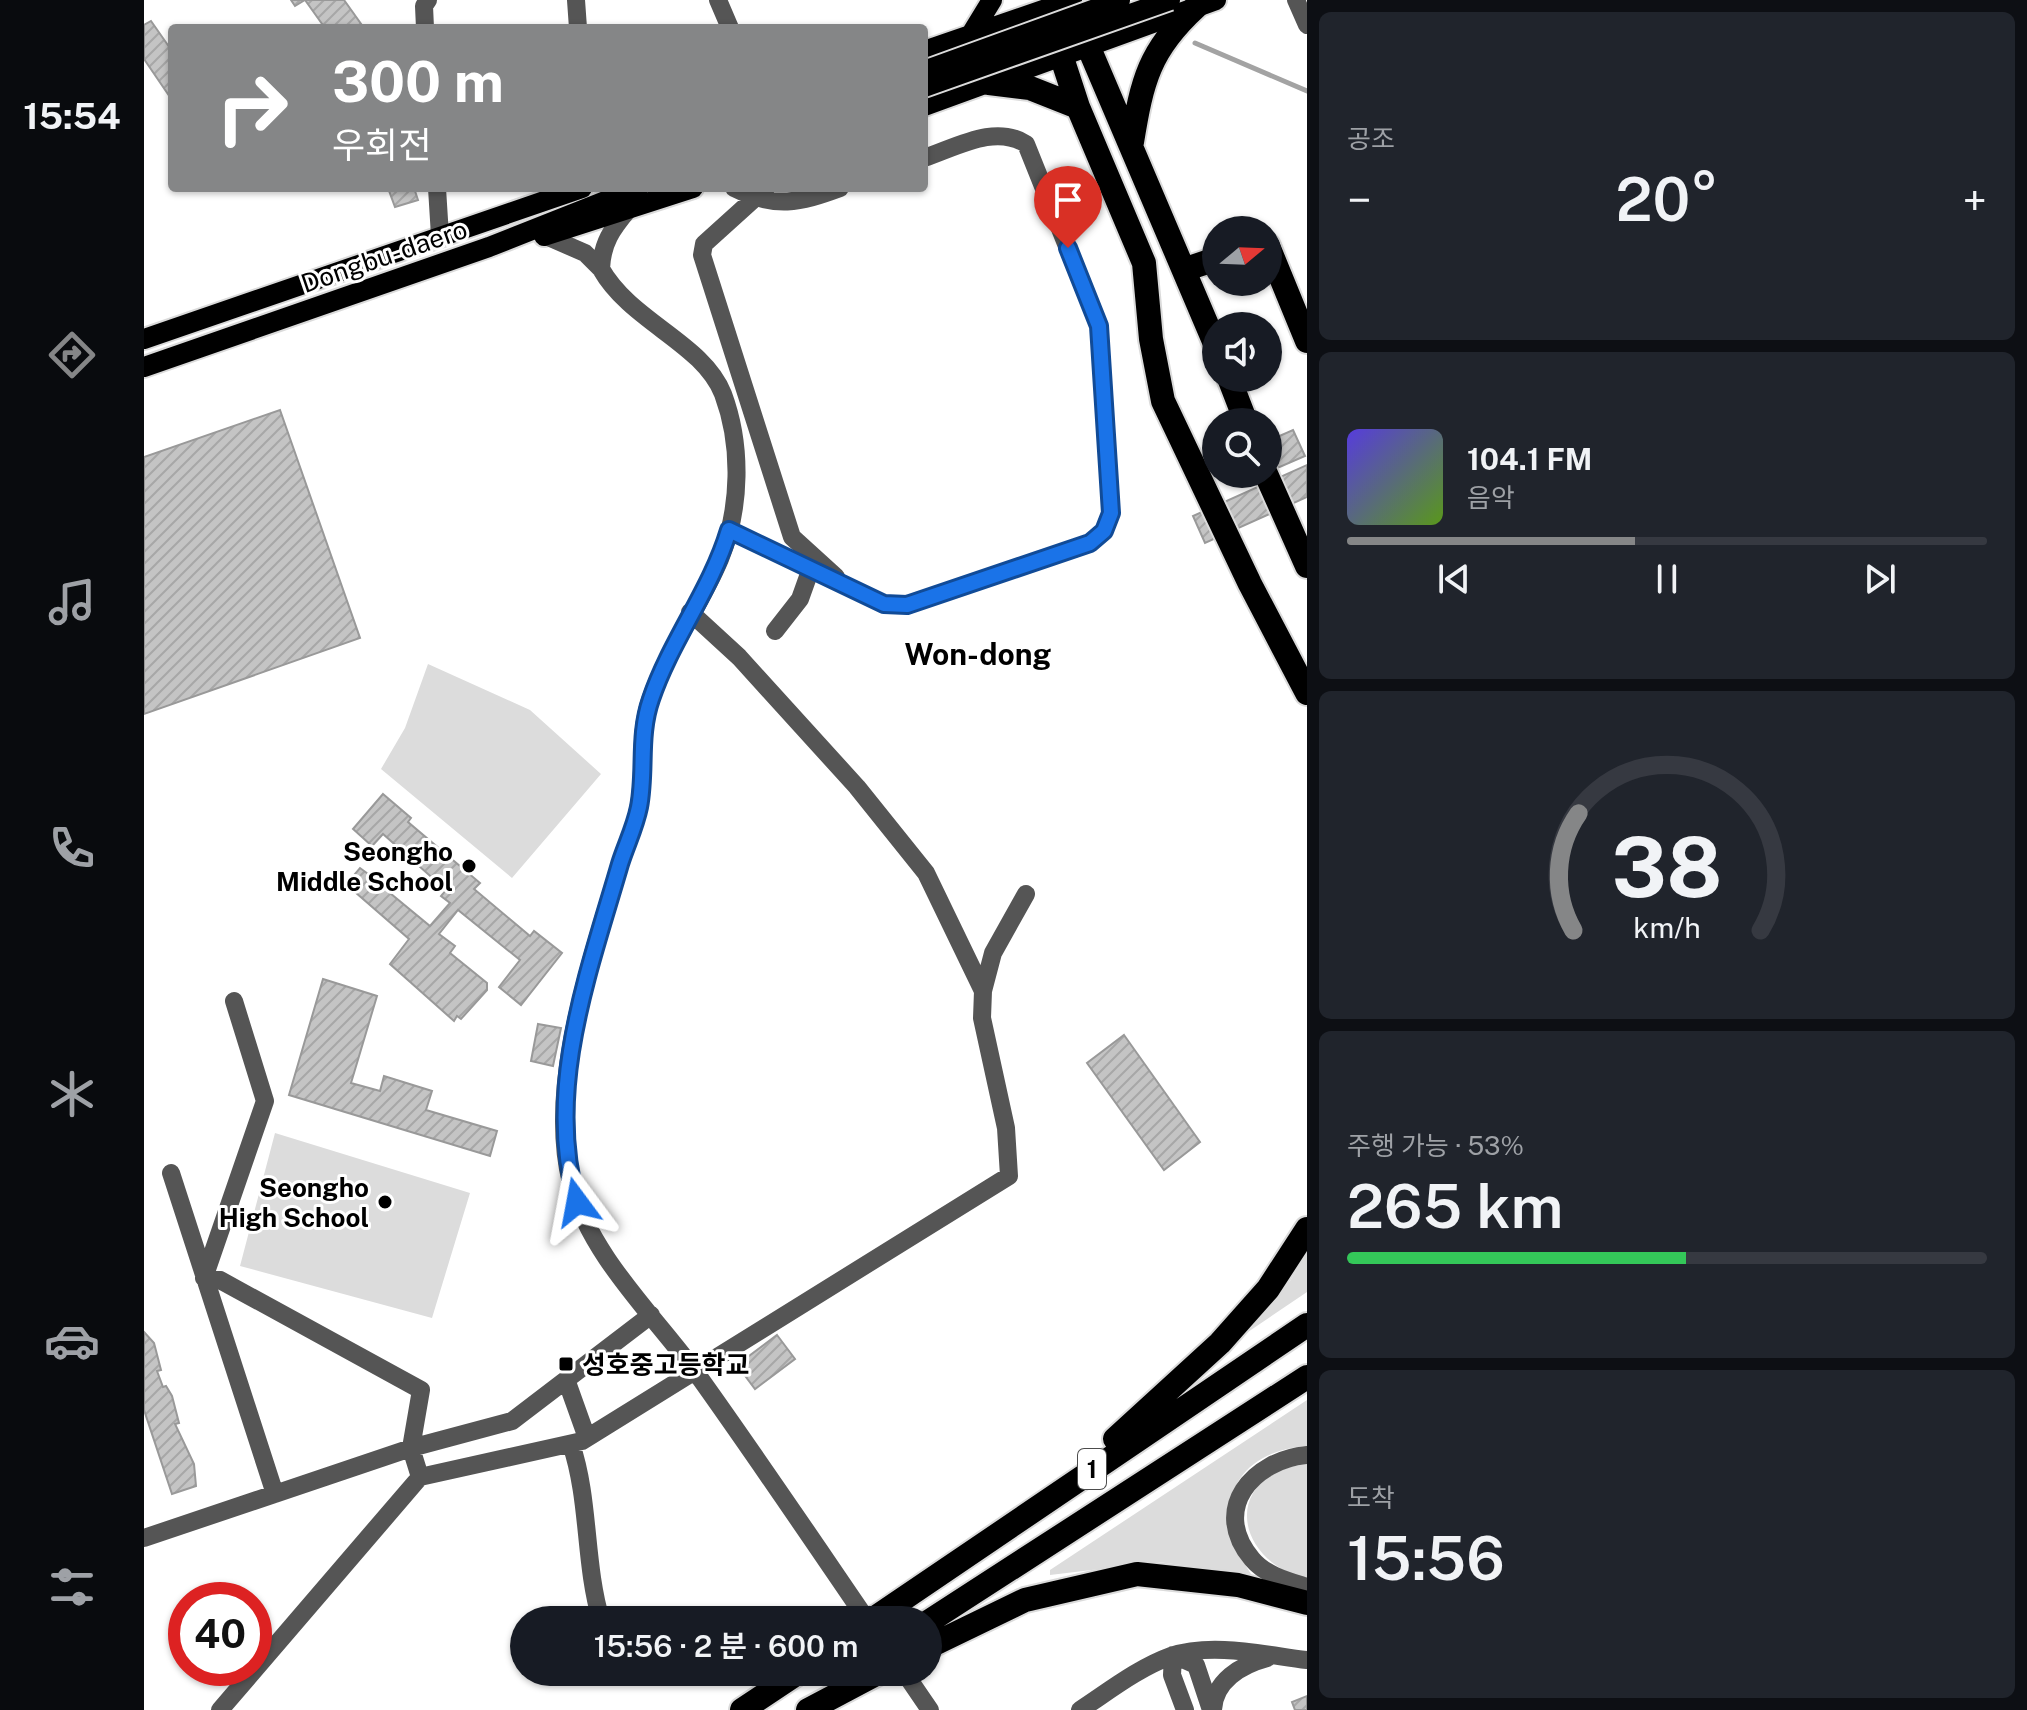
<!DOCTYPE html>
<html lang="ko">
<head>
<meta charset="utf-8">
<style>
	body { margin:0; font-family:"Public Sans","Noto Sans KR",sans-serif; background:#20242c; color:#f1f3f6; height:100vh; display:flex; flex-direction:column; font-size:30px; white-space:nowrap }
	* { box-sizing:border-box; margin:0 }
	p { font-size:26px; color:#9ea1a6 }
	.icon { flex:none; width:44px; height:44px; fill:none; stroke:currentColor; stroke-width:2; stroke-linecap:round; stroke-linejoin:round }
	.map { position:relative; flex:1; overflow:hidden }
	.details { display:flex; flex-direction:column; gap:12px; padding:12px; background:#0d0f14; width:720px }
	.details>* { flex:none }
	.hud { position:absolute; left:24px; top:24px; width:760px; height:168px; border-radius:8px; box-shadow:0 2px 6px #0004; background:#858687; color:#fff; overflow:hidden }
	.needle { width:52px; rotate:71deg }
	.fabs { position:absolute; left:1058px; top:216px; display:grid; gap:16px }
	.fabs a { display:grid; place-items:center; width:80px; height:80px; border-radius:50%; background:#171b24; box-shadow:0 2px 6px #0004; font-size:40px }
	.speed { position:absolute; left:24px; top:1582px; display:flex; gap:16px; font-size:40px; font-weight:700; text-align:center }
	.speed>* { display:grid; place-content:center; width:104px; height:104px; border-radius:50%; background:#171b24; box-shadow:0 2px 6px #0004; line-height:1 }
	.speed .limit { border:12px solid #d22; background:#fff; color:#111 }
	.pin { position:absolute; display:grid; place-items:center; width:68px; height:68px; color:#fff; margin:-82px -34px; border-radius:50% 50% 50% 0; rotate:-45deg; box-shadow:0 0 8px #0007 }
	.pin .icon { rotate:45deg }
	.me { position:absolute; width:88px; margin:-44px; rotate:347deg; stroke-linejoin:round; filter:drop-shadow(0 0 6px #0008) }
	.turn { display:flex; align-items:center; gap:28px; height:168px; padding:0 32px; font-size:36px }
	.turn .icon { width:104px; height:104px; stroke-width:2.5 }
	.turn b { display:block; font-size:56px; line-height:68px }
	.big { font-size:60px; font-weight:600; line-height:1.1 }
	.details .card { flex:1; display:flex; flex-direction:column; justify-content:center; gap:12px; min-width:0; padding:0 28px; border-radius:12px; background:#20242c }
	.details .dial { align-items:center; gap:0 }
	.dial svg { height:208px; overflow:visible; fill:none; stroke:#363941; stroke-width:7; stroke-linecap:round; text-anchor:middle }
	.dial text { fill:#f1f3f6; stroke:none }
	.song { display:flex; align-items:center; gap:24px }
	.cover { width:96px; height:96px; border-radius:12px; background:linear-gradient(135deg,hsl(250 70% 55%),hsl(90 70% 35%)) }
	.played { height:8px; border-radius:4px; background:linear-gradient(90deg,#858687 45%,#363941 45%) }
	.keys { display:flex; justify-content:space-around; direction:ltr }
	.heat { display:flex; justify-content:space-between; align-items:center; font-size:44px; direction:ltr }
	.charge { height:12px; border-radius:6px; background:linear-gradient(90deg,#34c759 53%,#363941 0) }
	.trip { position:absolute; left:366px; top:1606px; width:432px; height:80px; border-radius:40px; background:#171b24; box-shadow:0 2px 6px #0004; font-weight:600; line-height:80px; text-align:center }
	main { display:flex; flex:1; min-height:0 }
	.tabs { display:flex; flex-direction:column; width:144px; justify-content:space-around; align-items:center; background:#090b0e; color:#9ea1a6 }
	.tabs .icon { width:56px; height:56px }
	.tabs .on { color:#858687 }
	.tabs b { font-size:36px; color:#f1f3f6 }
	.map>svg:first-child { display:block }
</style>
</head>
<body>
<main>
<nav class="tabs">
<b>15:54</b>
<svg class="icon on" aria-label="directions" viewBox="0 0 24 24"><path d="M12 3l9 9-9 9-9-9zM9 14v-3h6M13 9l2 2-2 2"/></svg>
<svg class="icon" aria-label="music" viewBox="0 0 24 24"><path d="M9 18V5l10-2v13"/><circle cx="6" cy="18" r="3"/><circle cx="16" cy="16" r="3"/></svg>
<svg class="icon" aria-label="phone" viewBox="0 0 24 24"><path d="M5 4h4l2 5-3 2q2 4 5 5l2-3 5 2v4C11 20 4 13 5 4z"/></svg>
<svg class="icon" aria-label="climate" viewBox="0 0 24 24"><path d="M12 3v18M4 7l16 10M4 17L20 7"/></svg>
<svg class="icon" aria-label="car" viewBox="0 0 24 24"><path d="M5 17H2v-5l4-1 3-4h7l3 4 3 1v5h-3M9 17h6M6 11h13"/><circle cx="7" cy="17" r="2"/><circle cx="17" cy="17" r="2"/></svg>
<svg class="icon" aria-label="filters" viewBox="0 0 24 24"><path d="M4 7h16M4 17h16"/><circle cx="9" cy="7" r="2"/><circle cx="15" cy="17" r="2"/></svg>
</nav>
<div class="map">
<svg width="1163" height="1710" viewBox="0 0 1163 1710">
	<defs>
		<pattern id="building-hatch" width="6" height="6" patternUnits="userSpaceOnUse" patternTransform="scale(2)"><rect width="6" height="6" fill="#c4c4c4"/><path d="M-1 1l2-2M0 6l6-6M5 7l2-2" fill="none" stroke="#a7a7a7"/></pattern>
	</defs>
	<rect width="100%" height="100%" fill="#fff"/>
	<path fill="#dcdcdc" d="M284,664L386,710L457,774L368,878L237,769L261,728Z
		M131,1133L326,1193L288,1318L96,1266Z
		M1163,1253V1292L1098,1336L1146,1281Z
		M1163,1400V1446C1085,1452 1066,1513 1107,1574L1014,1562L906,1575V1570Z
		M1163,1464V1579C1088,1560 1078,1474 1163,1464Z"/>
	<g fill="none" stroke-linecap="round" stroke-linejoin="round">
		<path stroke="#a3a3a3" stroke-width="5" d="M1051,43L1163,91"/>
	</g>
	<path fill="url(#building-hatch)" stroke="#999" stroke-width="2" d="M147,0H200L220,28H181L161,0L151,6Z
		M7,21L28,51V100L0,59V25Z
		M244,188H270L274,200L251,207Z
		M136,410L216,638L0,714V457Z
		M1149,430L1161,456L1124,472V441Z
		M1163,465V497L1061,543L1049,516Z
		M1089,474H1118L1094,485Z
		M239,794L267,818L264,822L336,883L330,889L386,936L390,931L418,953L377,1005L355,987L376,960L314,910L295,934L311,946L306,953L343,983V990L317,1019L313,1016L310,1021L246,964L265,939L211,892L214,887L205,881L216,868L227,876L223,880L233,887L235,884L286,926L306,903L297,896L302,890L239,834L228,846L209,829Z
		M179,979L233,996L207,1083L236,1091L240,1076L288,1091L282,1110L353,1131L346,1156L145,1095Z
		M394,1024L417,1028L409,1066L387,1061Z
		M980,1035L1056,1142L1020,1170L943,1063Z
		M0,1332L10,1343L17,1370L13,1371L19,1387L22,1386L28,1396L35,1423L31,1424L50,1464L52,1486L28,1494L0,1410Z
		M633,1335L651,1359L611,1389L593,1365Z
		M1163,1696V1710H1151L1148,1702Z"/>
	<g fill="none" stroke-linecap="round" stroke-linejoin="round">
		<defs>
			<path id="major" d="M826,36L848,0
				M780,51L928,0
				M780,106L1072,0
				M400,236L549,188
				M0,339L438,188
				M0,367L345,247L494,188"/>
			<path id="highway" d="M945,48L1072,346
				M918,58L934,107L1000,263L1007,339L1019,401L1106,584L1163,693
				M845,83L886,88L934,107
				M988,142C998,81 1005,50 1052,7
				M1124,246L1163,341
				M1042,269L1072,259
				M1085,378L1102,422
				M1122,474L1163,566
				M971,1439L1076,1343L1124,1289L1163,1229
				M728,1620L1163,1325
				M784,1622L1163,1377
				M784,1647L881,1600L993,1574L1094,1585L1163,1603
				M598,1710L655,1672
				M664,1710L736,1672"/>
		</defs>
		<use href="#major" stroke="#dbdbdb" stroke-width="24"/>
		<use href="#highway" stroke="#dbdbdb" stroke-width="28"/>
		<path stroke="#555" stroke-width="18" d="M432,0L434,28
			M574,0L586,28
			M1152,0L1163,25
			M281,28L280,6L284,0
			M293,188L296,236
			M590,188C632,209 655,203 696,188
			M622,188L560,244L558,255L648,537L692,577
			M402,236L441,253L457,269C458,243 468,229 484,210
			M457,269C487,322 559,343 579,394C598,445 597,508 576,559C555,609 522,651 505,703C494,739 502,774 494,809C491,827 483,843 477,860C449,955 402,1084 427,1183C446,1256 510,1315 553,1374C611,1455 667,1538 723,1620
			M585,530L740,604L763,605L946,543L960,531L967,513L955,326L882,144C851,124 813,147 780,158
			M546,612L595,657L713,787L782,873L839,991
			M631,631L656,599L666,571
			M90,1001L121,1101L60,1278L76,1280L277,1390L267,1448L276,1477
			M27,1173L131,1494
			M423,1382L443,1438
			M427,1444C446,1500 440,1563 457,1620
			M1163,1455C1109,1460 1066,1509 1108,1559C1121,1575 1144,1581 1163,1587
			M0,1538L267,1448L368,1421L507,1315
			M1029,1655L1028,1675L1041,1710
			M1032,1656L1052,1665L1067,1710
			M760,1672L786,1710
			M76,1710L276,1477L438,1441L865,1176L862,1128L838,1018L839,991L849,953L882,894
			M936,1710C965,1691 994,1668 1027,1656C1068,1642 1121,1655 1163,1660
			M1069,1710C1070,1681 1097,1665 1123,1658"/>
		<use href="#major" stroke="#000" stroke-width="20"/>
		<use href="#highway" stroke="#000" stroke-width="24"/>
		<defs>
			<path id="major-bridge" d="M780,71L976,0
				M780,87L1026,0"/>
		</defs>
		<use href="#major-bridge" stroke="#dbdbdb" stroke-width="24" stroke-linecap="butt"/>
		<use href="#major-bridge" stroke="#000" stroke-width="20"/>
	</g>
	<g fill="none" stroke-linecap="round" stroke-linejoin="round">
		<defs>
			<path id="route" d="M433,1202C400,1090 445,971 476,864C482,845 491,827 495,807C502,771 494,736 507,699C527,640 567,590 585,530L740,604L763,605L946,543L960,531L967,513L955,326L924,248"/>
		</defs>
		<use href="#route" stroke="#114b97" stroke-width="20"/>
		<use href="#route" stroke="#1a73e8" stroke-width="14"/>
	</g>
	<g fill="#000" stroke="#fff" stroke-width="3">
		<circle cx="325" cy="866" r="8"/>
		<circle cx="241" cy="1202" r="8"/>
		<rect x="414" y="1356" width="16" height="16" rx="4"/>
	</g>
	<g text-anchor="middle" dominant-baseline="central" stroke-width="6" stroke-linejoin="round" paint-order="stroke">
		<rect fill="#fff" stroke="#4c4c4c" stroke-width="2" x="934" y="1449" width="28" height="40" rx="6"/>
		<g font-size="24" font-weight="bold" fill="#000">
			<text x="948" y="1469">1</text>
		</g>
		<g font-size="26" fill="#000" stroke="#fff">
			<text transform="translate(240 256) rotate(-19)">Dongbu-daero</text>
		</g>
		<g font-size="26" font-weight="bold" fill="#000" stroke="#fff" text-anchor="end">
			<text x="309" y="851">Seongho<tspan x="309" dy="30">Middle School</tspan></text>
			<text x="225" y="1187">Seongho<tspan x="225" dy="30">High School</tspan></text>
			<text x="438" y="1364" text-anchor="start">성호중고등학교</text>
		</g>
		<g font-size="30" font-weight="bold" fill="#000" stroke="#fff">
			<text x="834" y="654">Won-dong</text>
		</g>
	</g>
</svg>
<div class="fabs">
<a><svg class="needle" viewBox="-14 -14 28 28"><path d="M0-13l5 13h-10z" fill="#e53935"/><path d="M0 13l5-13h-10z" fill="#9ea1a6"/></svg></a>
<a><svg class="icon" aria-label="sound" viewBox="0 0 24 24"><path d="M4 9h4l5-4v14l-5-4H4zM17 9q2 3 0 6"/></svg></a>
<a><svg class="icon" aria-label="search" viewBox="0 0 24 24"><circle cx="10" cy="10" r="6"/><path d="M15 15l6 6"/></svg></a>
</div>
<div class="speed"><div class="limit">40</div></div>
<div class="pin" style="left:924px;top:248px;background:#d93025"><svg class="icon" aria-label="arrive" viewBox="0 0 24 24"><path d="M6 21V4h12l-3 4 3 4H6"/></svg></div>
<svg class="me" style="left:433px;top:1202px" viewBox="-20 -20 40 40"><path d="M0-17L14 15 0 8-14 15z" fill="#1a73e8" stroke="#fff" stroke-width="4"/></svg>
<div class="trip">15:56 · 2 분 · 600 m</div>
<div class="hud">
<div class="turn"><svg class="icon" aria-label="right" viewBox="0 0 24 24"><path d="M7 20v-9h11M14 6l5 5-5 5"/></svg><div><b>300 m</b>우회전</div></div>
</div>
</div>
<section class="details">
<div class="card"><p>공조</p>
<div class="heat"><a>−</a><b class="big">20°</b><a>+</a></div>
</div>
<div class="card">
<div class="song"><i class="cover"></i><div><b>104.1 FM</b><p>음악</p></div></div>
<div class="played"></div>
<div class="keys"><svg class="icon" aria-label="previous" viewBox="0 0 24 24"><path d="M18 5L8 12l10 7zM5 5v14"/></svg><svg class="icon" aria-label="pause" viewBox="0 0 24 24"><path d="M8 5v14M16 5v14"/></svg><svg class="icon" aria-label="next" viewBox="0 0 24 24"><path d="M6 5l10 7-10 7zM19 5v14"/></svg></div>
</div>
<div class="card dial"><svg viewBox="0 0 100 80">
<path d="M14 69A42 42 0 1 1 86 69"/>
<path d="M14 69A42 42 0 0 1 16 24" stroke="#858687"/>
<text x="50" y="56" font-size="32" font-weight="700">38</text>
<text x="50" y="72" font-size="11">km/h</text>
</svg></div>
<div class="card"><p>주행 가능 · 53%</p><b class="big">265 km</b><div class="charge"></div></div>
<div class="card"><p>도착</p><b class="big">15:56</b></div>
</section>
</main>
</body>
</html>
